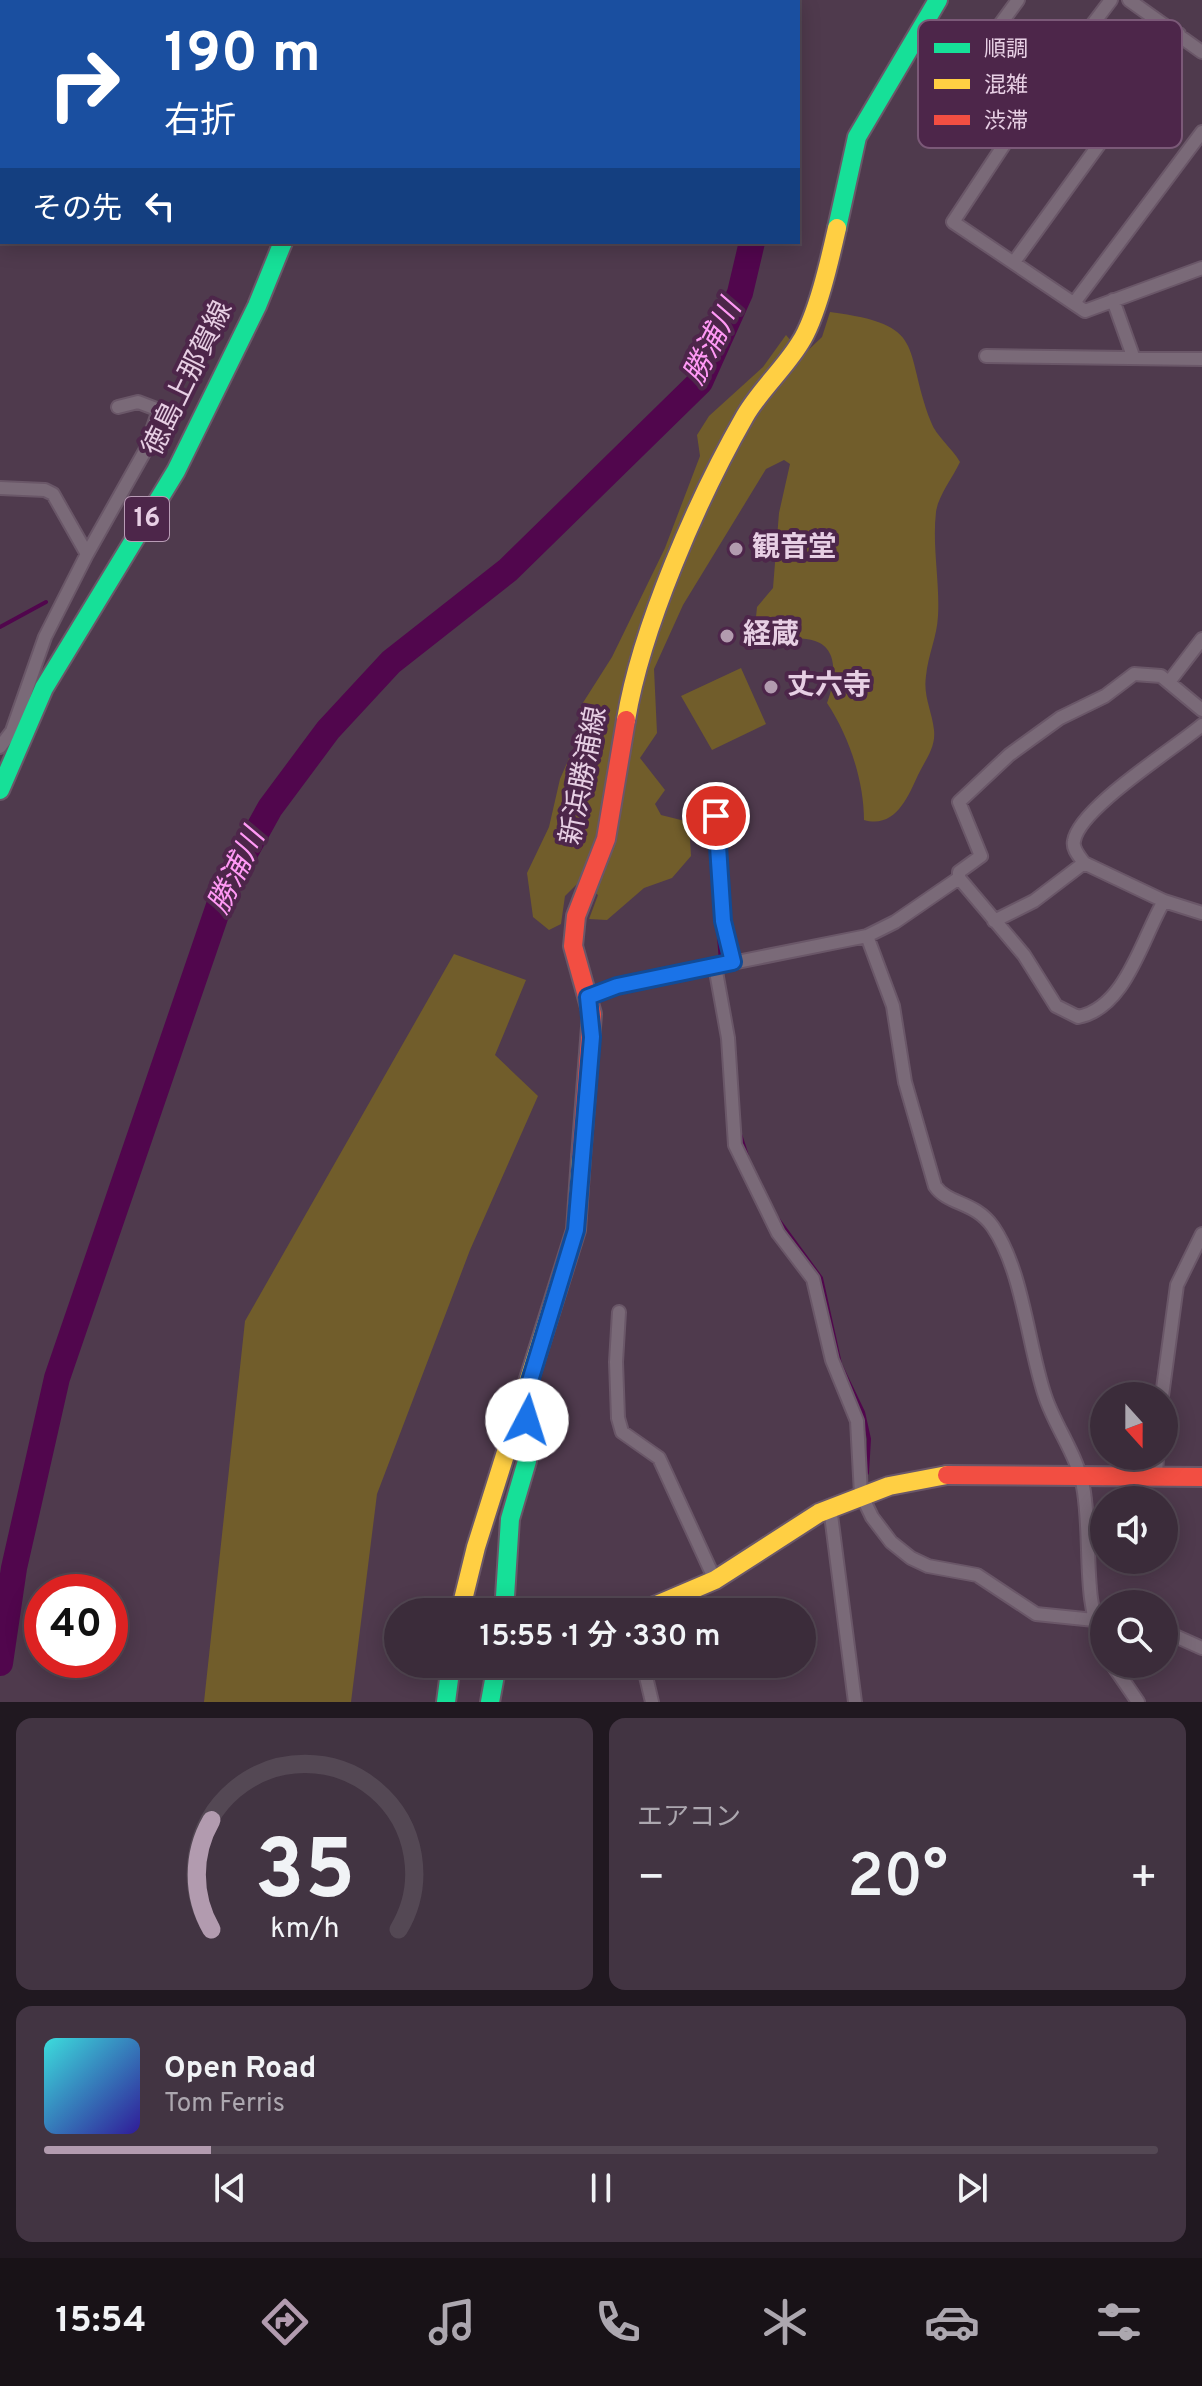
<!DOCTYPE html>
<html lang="ja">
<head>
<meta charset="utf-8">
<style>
	body { margin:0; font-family:Overpass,"Noto Sans JP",sans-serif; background:#423442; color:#f1f3f6; height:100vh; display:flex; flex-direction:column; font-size:30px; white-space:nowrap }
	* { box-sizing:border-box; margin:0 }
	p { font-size:26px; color:#aca7af }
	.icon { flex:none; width:44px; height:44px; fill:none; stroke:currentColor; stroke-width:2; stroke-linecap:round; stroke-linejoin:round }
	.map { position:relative; height:1702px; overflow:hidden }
	.sheet { display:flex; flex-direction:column; gap:16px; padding:16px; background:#201820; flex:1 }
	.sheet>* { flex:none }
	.guide { position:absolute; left:0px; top:0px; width:800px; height:244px; box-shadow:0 4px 20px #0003,0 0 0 2px #544854; background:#1a4fa0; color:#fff; overflow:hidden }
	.needle { width:52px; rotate:159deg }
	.fabs { position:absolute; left:1090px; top:1382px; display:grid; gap:16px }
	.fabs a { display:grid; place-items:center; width:88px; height:88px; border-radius:50%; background:#3b2c3a; box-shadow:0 4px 20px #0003,0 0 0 2px #544854; font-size:40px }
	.speed { position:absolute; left:24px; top:1574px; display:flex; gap:16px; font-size:40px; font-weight:700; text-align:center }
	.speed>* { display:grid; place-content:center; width:104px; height:104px; border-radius:50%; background:#3b2c3a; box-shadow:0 4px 20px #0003,0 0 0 2px #544854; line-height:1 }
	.speed .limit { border:12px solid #d22; background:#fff; color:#111 }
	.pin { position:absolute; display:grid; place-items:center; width:68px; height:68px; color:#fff; margin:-34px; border:4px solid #fff; border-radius:50%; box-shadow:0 2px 8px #0007 }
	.me { position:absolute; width:88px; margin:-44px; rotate:5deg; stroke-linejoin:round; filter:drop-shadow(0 0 6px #0008) }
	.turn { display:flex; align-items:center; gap:28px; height:168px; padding:0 32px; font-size:36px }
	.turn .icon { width:104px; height:104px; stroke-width:2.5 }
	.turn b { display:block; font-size:56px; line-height:68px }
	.then { display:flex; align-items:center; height:76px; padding:0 32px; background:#0003; gap:16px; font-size:30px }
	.big { font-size:60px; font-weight:600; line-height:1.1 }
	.sheet .card { flex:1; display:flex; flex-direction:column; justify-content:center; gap:12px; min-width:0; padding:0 28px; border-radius:16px; background:#423442 }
	.sheet .dial { align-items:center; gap:0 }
	.dial svg { height:208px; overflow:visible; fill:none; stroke:#544854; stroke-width:7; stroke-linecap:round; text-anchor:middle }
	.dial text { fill:#f1f3f6; stroke:none }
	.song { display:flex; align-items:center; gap:24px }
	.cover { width:96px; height:96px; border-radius:12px; background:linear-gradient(135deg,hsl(180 70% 55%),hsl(250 70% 35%)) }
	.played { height:8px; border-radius:4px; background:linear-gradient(90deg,#b29baf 15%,#544854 15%) }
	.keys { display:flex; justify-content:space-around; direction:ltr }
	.heat { display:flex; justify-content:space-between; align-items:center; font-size:44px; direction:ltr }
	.sheet .tiles { flex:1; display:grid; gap:16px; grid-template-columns:1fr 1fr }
	.card:last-child { grid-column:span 2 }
	.trip { position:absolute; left:384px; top:1598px; width:432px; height:80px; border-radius:40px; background:#3b2c3a; box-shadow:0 4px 20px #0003,0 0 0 2px #544854; font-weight:600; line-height:80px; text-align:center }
	.tabs { display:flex; height:128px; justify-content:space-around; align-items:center; background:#181217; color:#aca7af }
	.tabs .icon { width:56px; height:56px }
	.tabs .current { color:#b29baf }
	.tabs b { font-size:36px; color:#f1f3f6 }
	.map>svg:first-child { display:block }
</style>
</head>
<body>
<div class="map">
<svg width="1202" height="1702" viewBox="0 0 1202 1702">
	<rect width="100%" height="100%" fill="#4f3a4d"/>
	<path fill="#715d2b" d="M830,312C929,325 902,346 931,422C936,436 952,448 960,462C953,477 938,496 936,512C932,547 940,582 938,616C937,637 928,655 926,676C923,696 932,711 934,730C936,748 925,760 918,775C908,797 895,829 864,820C864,781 849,736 827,703C834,685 841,649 815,641C801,636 779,640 764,640L755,627L757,607L773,588L779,513L790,464L784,460L766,469L683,605L654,669L657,733L640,758L665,790L655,804L661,815L689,822L691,856L672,878L644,888L607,920L589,919L598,895L580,881L565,896L561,924L549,930L533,917L527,873L549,827L560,779L578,738L579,709L612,657L665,548L700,456L697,435L709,416L763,367L786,335L803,355L822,337Z
		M741,668L766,724L712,750L681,696Z
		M454,954L526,980L495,1055L538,1096L470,1250L377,1494L351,1702H204L245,1321Z"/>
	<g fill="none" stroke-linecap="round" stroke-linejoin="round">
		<path stroke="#51064d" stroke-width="4" d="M0,627L46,602
			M718,923L721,962
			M740,1134L747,1156
			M777,1218L821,1278L840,1364L863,1412L869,1439L867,1473"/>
		<path stroke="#51064d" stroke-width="26" d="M763,0L764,2
			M0,1663L14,1568L57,1378L224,891L270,808L328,730L391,662L508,570L700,382L740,293L752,242"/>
		<defs>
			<path id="street" d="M1018,0L977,56L1023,116
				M1111,0L1023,116L953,222L1085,311L1202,268
				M1129,0L1202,52
				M333,2V0
				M1014,262L1179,34
				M1113,300L1133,356
				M1074,303L1202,132
				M986,356L1202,359
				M0,488L45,490L53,494L87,554L45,637L12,731L0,747
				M87,554L145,451L159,410L138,402L118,407
				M1169,682L1202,639
				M727,798L716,816L723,921L733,962
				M1084,863C1080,857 1072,849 1074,841C1079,808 1174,749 1202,725
				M959,878V872L981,856L959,802L1009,755L1060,718L1105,696L1134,674L1161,676L1202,710
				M994,921L1034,901L1084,863L1164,901L1202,913
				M867,936L893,1006L905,1082L935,1186C948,1205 975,1201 993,1227C1023,1271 1028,1346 1045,1396C1056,1429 1079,1457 1084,1492C1092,1546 1082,1597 1104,1648
				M715,966L728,1038L735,1145L778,1233L813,1279L832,1360L857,1421L861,1494L872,1517L891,1542L911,1558L928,1566L977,1575L1036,1614L1104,1621
				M588,997L617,986L867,936L895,922L959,878L1024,955L1056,1006L1078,1017C1126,1008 1142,938 1164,901
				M619,1312L616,1362L618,1418L622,1432L659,1458L715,1580
				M1162,1396L1177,1285L1202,1234
				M1156,1476L1157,1456
				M830,1507L855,1702
				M1164,1631L1202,1648
				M643,1664L652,1702
				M1112,1664L1138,1702"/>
			<path id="fast" d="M837,228L857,137L938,0
				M0,790L44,688L176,471L257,306L283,242
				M504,1612L510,1519L527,1461V1410
				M446,1702L451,1664
				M490,1702L497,1664"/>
			<path id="slow" d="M626,720C641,628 698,498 745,416C760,390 784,369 800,343C817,317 830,259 837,228
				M460,1612L476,1547L576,1230L581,1157
				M640,1612L715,1580L819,1513L889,1486L947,1475"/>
			<path id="jam" d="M352,0V2
				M581,1157L592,1014L573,946L576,916L606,839L626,720
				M947,1475L1202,1477"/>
		</defs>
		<use href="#street" stroke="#6a5768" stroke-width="16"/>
		<use href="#fast" stroke="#6a5768" stroke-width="22"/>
		<use href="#slow" stroke="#6a5768" stroke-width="22"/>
		<use href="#jam" stroke="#6a5768" stroke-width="22"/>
		<use href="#street" stroke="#7a6a78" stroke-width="12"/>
		<use href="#fast" stroke="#16e098" stroke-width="18"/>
		<use href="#slow" stroke="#ffcf43" stroke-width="18"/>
		<use href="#jam" stroke="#f24e42" stroke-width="18"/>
	</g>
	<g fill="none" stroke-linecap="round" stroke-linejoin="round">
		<defs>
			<path id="route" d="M527,1420L526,1394L576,1230L592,1037L588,997L617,986L733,962L723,921L716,816"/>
		</defs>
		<use href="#route" stroke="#114b97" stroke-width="20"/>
		<use href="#route" stroke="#1a73e8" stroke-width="14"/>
	</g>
	<g fill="#b29baf" stroke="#4d264a" stroke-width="3">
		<circle cx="736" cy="549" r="8"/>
		<circle cx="727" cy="636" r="8"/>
		<circle cx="771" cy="687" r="8"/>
	</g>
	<g text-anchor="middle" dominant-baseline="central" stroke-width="8" stroke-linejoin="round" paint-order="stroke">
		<rect fill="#4d264a" stroke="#b99cb6" stroke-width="2" x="125" y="497" width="44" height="44" rx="6"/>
		<g font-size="26" font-weight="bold" fill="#e7cfe4">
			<text x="147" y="519">16</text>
		</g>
		<g font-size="28" fill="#e7cfe4" stroke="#4d264a">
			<text transform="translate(189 379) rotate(-64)">徳島上那賀線</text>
			<text transform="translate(585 776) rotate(-79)">新浜勝浦線</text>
		</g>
		<g font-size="28" font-weight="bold" fill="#e7cfe4" stroke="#4d264a" text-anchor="start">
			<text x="752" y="549">観音堂</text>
			<text x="743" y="636">経蔵</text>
			<text x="787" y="687">丈六寺</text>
		</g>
		<g font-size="30" font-style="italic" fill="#ff99f5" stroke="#4d264a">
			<text transform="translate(714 343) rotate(-63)">勝浦川</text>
			<text transform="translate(238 872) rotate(-64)">勝浦川</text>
		</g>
	</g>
	<rect x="918" y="20" width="264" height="128" rx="12" fill="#4d264a" stroke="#7b5978" stroke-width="2"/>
	<rect x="934" y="43" width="36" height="10" fill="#16e098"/>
	<rect x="934" y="79" width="36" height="10" fill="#ffcf43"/>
	<rect x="934" y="115" width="36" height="10" fill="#f24e42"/>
	<g font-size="22" fill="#e7cfe4">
		<text x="984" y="56">順調</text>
		<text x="984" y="92">混雑</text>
		<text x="984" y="128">渋滞</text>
	</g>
</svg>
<div class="fabs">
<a><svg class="needle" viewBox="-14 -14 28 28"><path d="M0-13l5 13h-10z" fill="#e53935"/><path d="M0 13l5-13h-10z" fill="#aca7af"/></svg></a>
<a><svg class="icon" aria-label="sound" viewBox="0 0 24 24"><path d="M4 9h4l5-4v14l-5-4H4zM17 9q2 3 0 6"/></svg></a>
<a><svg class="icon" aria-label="search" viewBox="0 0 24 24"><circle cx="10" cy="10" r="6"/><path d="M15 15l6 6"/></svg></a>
</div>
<div class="speed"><div class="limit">40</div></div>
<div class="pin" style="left:716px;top:816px;background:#d93025"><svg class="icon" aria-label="arrive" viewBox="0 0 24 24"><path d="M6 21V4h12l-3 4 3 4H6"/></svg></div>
<svg class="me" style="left:527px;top:1420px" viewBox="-20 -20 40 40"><circle r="19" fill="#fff"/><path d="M0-13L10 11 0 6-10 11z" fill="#1a73e8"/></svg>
<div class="trip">15:55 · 1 分 · 330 m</div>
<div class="guide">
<div class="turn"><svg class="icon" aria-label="right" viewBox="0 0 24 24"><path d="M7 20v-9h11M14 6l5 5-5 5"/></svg><div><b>190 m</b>右折</div></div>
<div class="then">その先<svg class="icon" aria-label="left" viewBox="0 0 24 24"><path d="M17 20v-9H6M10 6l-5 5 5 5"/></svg></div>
</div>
</div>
<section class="sheet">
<div class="tiles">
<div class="card dial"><svg viewBox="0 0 100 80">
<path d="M14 69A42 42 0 1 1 86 69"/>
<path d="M14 69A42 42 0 0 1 14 27" stroke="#b29baf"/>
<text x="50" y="56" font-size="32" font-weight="700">35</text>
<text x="50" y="72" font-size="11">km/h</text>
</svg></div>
<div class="card"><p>エアコン</p>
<div class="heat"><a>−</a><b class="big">20°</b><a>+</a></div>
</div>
<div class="card">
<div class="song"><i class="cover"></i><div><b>Open Road</b><p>Tom Ferris</p></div></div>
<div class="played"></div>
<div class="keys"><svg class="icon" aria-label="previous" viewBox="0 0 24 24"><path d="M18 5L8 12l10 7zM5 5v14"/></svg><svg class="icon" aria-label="pause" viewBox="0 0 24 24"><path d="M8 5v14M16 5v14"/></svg><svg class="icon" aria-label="next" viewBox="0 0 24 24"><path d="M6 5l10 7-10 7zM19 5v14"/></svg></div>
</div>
</div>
</section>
<nav class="tabs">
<b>15:54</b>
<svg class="icon current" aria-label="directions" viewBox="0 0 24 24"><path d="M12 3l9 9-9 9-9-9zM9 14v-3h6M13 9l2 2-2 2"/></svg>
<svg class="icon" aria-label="music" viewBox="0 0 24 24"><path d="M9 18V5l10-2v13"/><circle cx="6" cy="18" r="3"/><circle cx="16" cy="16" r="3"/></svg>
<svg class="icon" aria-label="phone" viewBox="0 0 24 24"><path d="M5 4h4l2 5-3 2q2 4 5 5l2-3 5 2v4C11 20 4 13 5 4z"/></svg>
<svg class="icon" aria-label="climate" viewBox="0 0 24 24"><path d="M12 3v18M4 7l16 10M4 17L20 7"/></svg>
<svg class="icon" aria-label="car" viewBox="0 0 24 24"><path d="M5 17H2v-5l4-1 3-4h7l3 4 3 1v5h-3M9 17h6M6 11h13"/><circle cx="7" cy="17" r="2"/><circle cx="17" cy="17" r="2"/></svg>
<svg class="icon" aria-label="filters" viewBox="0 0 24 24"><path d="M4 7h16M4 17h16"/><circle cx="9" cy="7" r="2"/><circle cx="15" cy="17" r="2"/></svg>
</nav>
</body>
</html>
